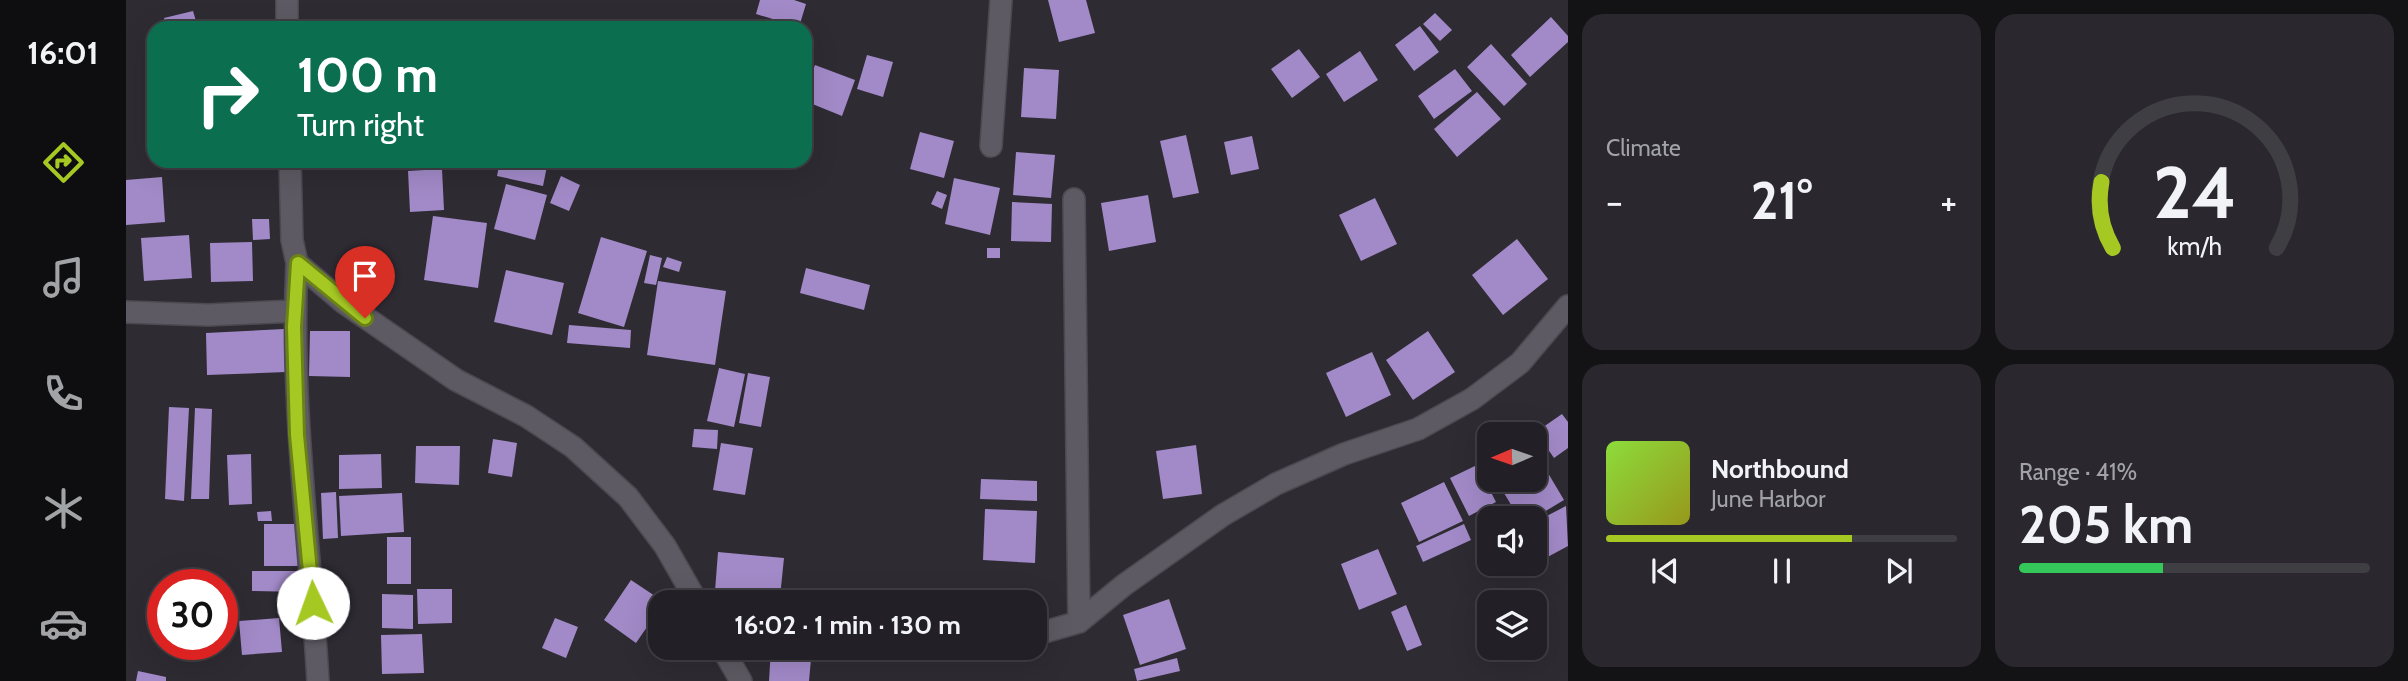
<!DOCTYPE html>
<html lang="en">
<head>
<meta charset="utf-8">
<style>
	body { margin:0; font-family:Cabin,sans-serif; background:#2a282e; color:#f1f3f6; height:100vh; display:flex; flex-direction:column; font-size:26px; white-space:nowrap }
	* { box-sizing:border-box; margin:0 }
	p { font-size:23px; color:#a2a3a7 }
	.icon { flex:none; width:38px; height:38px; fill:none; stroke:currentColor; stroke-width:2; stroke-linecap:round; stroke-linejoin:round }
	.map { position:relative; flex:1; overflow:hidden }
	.side { display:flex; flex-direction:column; gap:14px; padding:14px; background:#131215; width:840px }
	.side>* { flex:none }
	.hud { position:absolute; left:21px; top:21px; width:665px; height:147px; border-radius:21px; box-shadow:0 7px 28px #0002,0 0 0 2px #3f3e43; background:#0b6e4f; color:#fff; overflow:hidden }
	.needle { width:46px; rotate:268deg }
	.buttons { position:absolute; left:1351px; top:422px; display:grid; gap:14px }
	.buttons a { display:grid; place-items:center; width:70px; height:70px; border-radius:14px; background:#222026; box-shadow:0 7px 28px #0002,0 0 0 2px #3f3e43; font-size:35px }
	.speed { position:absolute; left:21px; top:569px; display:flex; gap:14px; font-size:35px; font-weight:700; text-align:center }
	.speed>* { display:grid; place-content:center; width:91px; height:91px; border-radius:50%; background:#222026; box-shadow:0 7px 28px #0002,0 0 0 2px #3f3e43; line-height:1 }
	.speed .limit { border:10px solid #d22; background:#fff; color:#111 }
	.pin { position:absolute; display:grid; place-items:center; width:60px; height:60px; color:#fff; margin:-72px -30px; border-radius:50% 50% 50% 0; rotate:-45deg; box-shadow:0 0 7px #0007 }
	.pin .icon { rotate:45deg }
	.me { position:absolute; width:77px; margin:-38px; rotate:357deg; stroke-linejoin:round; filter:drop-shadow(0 0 5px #0008) }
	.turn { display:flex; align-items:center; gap:24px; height:147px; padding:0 35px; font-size:32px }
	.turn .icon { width:91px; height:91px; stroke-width:2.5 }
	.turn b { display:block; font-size:49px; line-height:60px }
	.big { font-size:52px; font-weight:800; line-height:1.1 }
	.side .widget { flex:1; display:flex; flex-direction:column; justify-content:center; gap:10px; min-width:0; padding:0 24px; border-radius:21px; background:#2a282e }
	.side .dial { align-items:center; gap:0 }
	.dial svg { height:182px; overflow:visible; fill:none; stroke:#3f3e43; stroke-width:7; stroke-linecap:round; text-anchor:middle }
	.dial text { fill:#f1f3f6; stroke:none }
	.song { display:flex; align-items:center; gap:21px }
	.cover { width:84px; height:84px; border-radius:10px; background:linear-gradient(135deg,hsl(90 70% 55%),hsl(60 70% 35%)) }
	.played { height:7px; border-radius:4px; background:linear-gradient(90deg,#a5c823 70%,#3f3e43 70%) }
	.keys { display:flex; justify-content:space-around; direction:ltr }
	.heat { display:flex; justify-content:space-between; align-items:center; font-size:38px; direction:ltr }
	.charge { height:10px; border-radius:5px; background:linear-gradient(90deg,#34c759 41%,#3f3e43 0) }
	.side .tiles { flex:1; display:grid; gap:14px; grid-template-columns:repeat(2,1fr) }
	.trip { position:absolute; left:522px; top:590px; width:399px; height:70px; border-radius:21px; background:#222026; box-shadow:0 7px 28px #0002,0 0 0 2px #3f3e43; font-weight:800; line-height:70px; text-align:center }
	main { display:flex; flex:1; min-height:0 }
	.tabs { display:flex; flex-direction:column; width:126px; justify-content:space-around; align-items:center; background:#0e0d0f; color:#a2a3a7 }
	.tabs .icon { width:49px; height:49px }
	.tabs .active { color:#a5c823 }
	.tabs b { font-size:32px; color:#f1f3f6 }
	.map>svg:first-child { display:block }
</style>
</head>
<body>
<main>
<nav class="tabs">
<b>16:01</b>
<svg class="icon active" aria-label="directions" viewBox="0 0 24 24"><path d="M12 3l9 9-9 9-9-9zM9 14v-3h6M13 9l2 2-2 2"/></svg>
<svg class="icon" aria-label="music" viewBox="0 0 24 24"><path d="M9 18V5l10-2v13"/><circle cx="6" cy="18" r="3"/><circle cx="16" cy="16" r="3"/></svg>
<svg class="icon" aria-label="phone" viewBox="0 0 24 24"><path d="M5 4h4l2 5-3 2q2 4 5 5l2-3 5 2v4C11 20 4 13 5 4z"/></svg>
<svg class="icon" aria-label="climate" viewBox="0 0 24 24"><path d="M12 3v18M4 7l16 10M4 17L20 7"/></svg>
<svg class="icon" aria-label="car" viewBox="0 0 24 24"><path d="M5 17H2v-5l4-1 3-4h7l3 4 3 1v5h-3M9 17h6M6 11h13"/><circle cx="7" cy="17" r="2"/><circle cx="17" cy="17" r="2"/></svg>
</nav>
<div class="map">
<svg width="1442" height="681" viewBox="0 0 1442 681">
	<rect width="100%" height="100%" fill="#2e2b33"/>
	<path fill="#a28ac8" d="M634,0H668L680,4L673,27L630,14Z
		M922,0H960L969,33L933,42Z
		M67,11L72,28H40L38,18Z
		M1309,13L1326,30L1314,41L1297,24Z
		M1425,17L1442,36V42L1404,77L1385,55Z
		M1294,26L1313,52L1288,71L1269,45Z
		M1365,44L1401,84L1378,106L1341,67Z
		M1173,49L1194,77L1166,98L1145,69Z
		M1234,51L1252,80L1218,102L1200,74Z
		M741,55L767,62L757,97L731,89Z
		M689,65L729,80L716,116L679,101V89Z
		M898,68L933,70L930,119L895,117Z
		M1329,69L1346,91L1308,119L1292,96Z
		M1351,92L1375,119L1331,157L1308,129Z
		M794,132L828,141L818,178L784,169Z
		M1060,135L1073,193L1047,198L1034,141Z
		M1126,136L1133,169L1105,175L1098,142Z
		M890,152L929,155L925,198L887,195Z
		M204,161H250V169L204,170Z
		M283,161H319V164L284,166Z
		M374,161H422L417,186L371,176Z
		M316,169L318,210L284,212L282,171Z
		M435,176L454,185L443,211L424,203Z
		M36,177L39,222L0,225V180Z
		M828,178L874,188L864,235L819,224Z
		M380,184L421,195L409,240L368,229Z
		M811,191L821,195L816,209L805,204Z
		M1022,195L1030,242L983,251L975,203Z
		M1249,198L1271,244L1235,261L1213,215Z
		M886,202L926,204L925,242L885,241Z
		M307,216L361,223L352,288L298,280Z
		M126,219H143L144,239L127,240Z
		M63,235L66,278L18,281L15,238Z
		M475,237L521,251L498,327L452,313Z
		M1391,239L1422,279L1377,315L1346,275Z
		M126,242L127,281L85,282L84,243Z
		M861,248H874V258H861Z
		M524,255L536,258L530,285L518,283Z
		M541,257L556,262L553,272L537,267Z
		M680,268L744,285L738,310L674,293Z
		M380,270L438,283L426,335L368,322Z
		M532,281L600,291L589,365L521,355Z
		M443,325L505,330L504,348L441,343Z
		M158,329L160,372L81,375L80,333Z
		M184,331H224V377L183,376Z
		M1302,331L1329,372L1287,400L1260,360Z
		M1246,352L1265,395L1220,417L1200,373Z
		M593,368L619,374L608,427L581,421Z
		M622,373L644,377L635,427L613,423Z
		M43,407L63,408L58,501L39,499Z
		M69,408L86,409L83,499H65Z
		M1436,414L1442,422V448L1428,458L1410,432Z
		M568,429L592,430L591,449L566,447Z
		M367,439L391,443L386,477L362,473Z
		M595,443L627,448L619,495L587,490Z
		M1070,445L1076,494L1037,499L1030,451Z
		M290,446H334L333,485L289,483Z
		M125,454L126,504L103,505L101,455Z
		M255,454L256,488L213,489V455Z
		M1351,465L1370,502L1343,516L1324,478Z
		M1419,468L1438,500L1408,518H1393L1378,493L1400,480H1409V474Z
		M855,479L911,481V501L854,499Z
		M1318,482L1337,521L1293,542L1275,503Z
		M210,492L212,538L197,539L195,493Z
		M276,493L278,532L215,536L213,496Z
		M1440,506L1442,546L1416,560L1409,547V522Z
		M859,509L911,511L909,563L857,560Z
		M145,511L146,521H132L131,512Z
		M138,524H176V566H138Z
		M1338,524L1345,540L1297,562L1290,546Z
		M261,537H285V584H261Z
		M1252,549L1271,594L1233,610L1215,564Z
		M592,552L658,558L654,597L589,591Z
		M126,571H176V592L126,591Z
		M505,580L538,602H534V608L510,643L478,620Z
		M291,589H326V623L292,624Z
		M256,594L287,595V629L256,628Z
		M1043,599L1060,649L1014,665L997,615Z
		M1280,605L1296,645L1281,651L1265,612Z
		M153,618L156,652L116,655L113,621Z
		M429,618L452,627L440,658L416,648Z
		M296,634L298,673L256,674L255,635Z
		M645,648H686L683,681H643Z
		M1051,658L1054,671L1011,681L1008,669Z
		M12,671L40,677V681H10Z"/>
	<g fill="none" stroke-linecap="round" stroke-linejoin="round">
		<defs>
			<path id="street" d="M161,0V28
				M865,146L875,0
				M164,161L166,240L171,263L217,302L330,380L400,416L447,447L502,497L539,546L571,602
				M948,199L953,622
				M171,263C164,404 184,541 192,681
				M0,312L82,315L169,311
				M908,635L953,622L998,585L1097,515L1150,484L1218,454L1292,429L1346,399L1394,363L1442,306
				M596,648L615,681"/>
		</defs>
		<use href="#street" stroke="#4c4950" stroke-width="24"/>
		<use href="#street" stroke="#5d5a63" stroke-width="21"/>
	</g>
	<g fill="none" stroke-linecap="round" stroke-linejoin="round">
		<defs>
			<path id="route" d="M187,603L171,435L168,327L172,263L239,318"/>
		</defs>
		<use href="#route" stroke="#6b8217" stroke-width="18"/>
		<use href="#route" stroke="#a5c823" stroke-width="12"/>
	</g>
</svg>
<div class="buttons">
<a><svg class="needle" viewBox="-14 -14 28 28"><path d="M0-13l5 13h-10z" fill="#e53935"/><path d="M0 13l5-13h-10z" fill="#a2a3a7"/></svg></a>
<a><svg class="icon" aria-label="sound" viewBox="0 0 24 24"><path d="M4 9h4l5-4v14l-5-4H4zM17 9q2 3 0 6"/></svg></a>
<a><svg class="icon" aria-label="layers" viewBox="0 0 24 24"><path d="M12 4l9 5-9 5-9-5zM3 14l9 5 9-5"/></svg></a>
</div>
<div class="speed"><div class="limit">30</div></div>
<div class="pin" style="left:239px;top:318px;background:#d93025"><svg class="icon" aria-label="arrive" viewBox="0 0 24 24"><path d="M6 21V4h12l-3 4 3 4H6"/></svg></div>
<svg class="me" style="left:187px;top:603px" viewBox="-20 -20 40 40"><circle r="19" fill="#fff"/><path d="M0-13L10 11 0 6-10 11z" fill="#a5c823"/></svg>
<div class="trip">16:02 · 1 min · 130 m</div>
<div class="hud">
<div class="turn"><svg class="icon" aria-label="right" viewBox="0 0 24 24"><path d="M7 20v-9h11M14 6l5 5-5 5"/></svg><div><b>100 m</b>Turn right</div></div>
</div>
</div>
<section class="side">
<div class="tiles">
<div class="widget"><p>Climate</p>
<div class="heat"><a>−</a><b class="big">21°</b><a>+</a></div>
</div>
<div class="widget dial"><svg viewBox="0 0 100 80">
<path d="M14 69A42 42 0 1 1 86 69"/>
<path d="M14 69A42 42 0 0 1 9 40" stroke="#a5c823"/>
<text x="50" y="56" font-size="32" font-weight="700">24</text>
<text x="50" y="72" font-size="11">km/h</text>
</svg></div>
<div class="widget">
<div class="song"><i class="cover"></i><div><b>Northbound</b><p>June Harbor</p></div></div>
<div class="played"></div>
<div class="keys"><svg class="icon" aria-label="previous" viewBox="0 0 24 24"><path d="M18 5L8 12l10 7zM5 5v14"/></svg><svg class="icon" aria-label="pause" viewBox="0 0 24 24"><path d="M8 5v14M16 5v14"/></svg><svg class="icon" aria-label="next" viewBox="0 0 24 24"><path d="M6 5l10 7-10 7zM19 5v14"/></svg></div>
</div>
<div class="widget"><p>Range · 41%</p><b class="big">205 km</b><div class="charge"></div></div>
</div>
</section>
</main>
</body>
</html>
